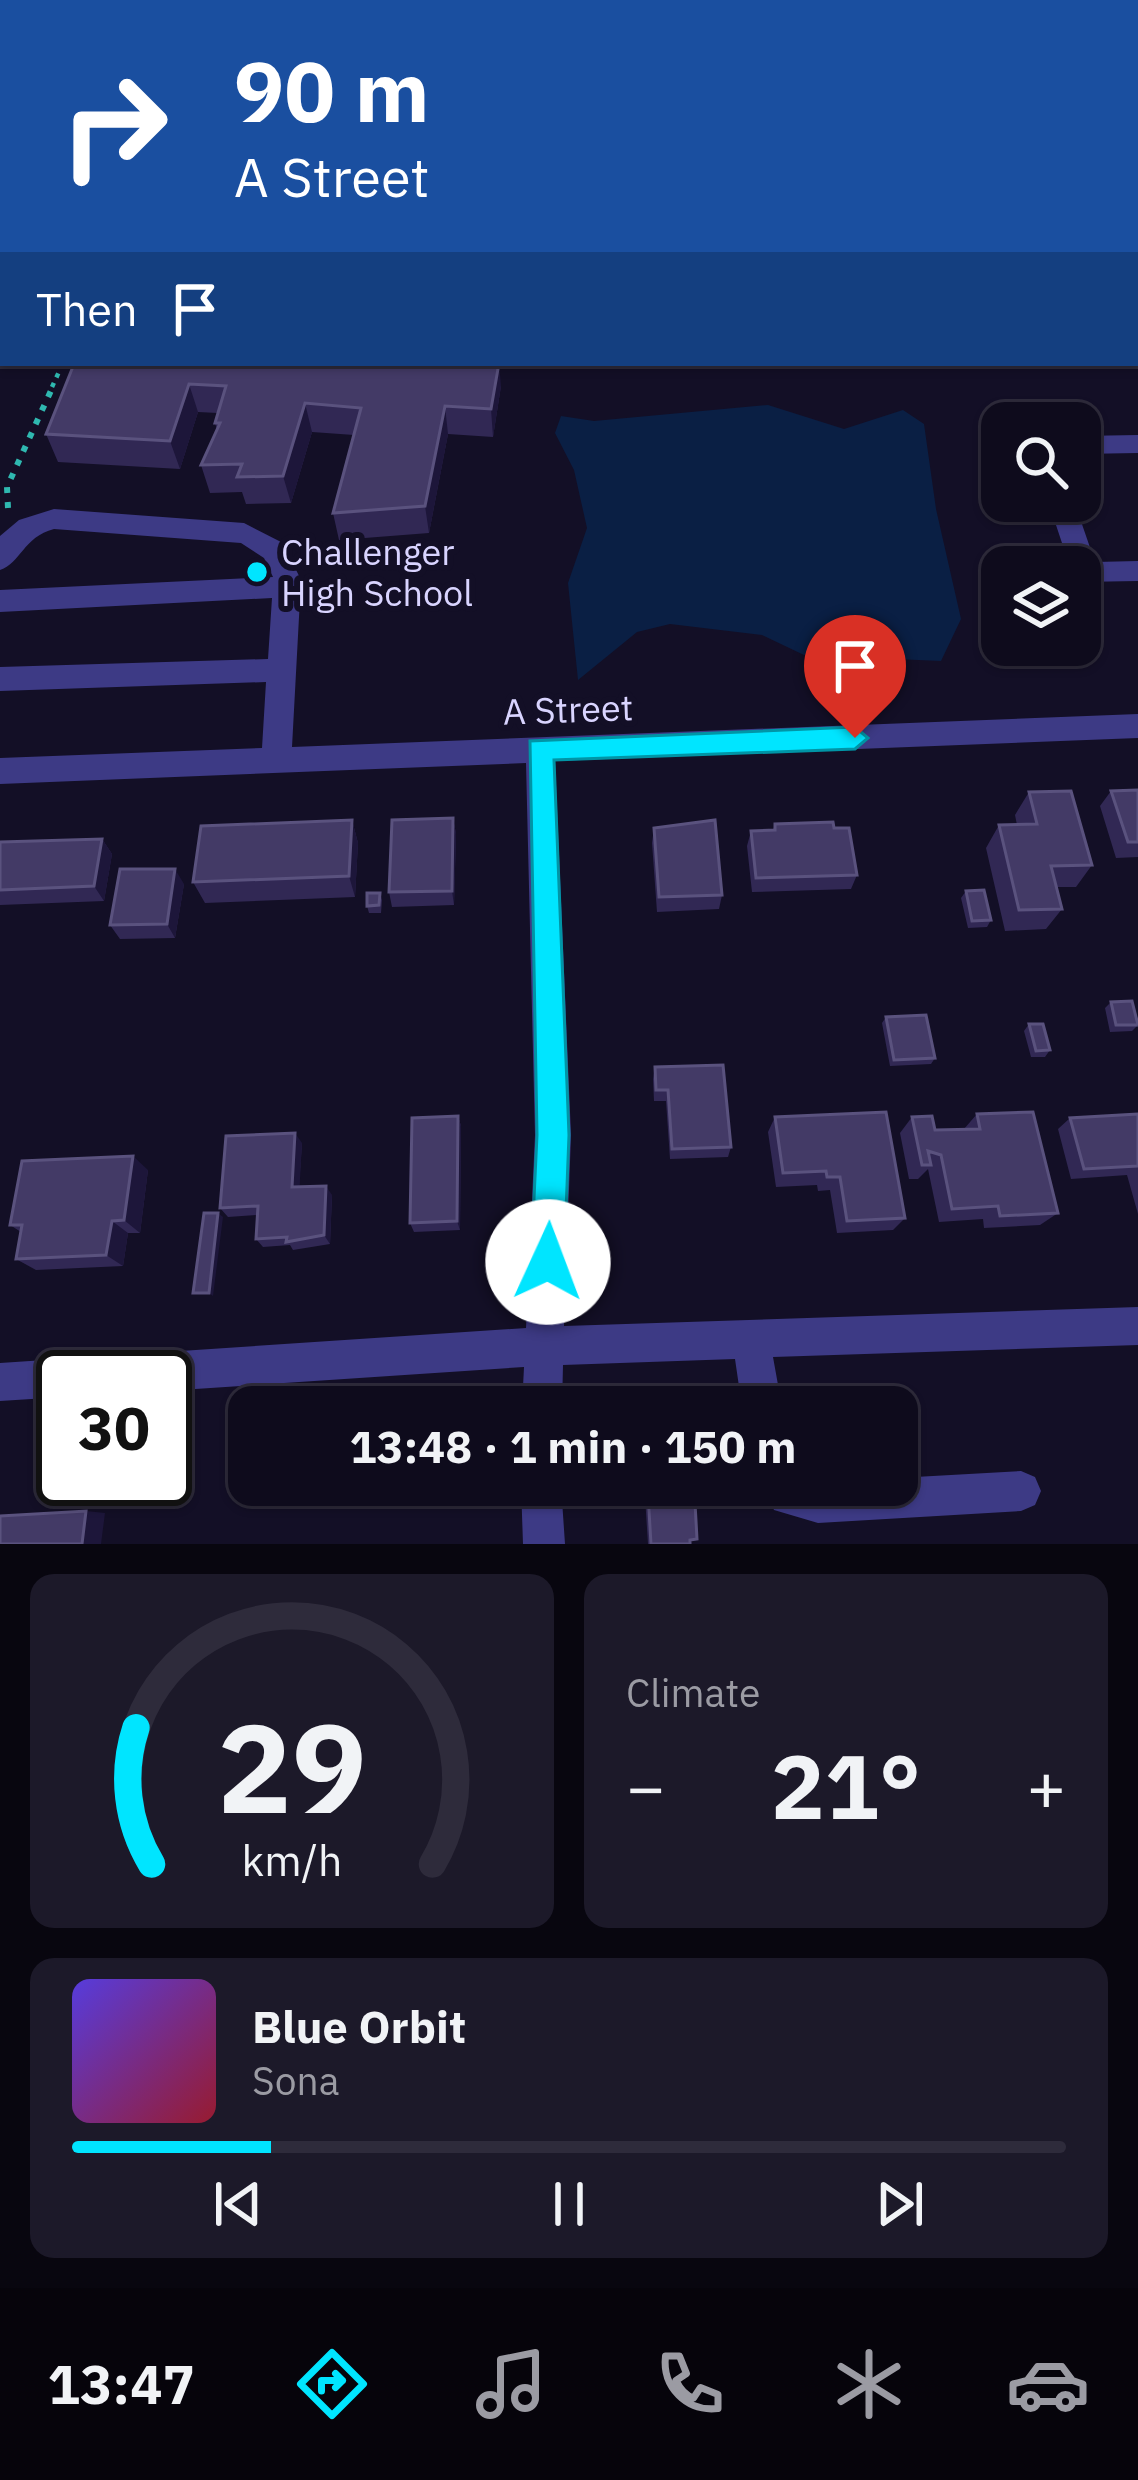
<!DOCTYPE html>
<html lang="en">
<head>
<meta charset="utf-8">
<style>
	body { margin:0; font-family:"IBM Plex Sans",sans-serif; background:#1c1929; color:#f1f3f6; height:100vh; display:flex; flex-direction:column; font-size:45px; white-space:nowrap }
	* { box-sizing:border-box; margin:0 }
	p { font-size:39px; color:#9b9ba3 }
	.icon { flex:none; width:66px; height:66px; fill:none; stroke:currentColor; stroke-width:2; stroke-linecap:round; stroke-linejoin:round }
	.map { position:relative; height:1544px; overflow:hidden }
	.side { display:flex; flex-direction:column; gap:30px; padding:30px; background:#08060f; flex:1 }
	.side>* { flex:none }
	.banner { position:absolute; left:0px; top:0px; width:1140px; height:366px; box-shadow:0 3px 9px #0004,0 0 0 3px #2e2b3b; background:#1a4fa0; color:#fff; overflow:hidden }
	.tools { position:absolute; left:981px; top:402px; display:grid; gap:24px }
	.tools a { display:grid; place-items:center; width:120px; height:120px; border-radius:24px; background:#0e0b1c; box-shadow:0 3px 9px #0004,0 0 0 3px #2e2b3b; font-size:60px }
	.speed { position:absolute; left:36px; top:1350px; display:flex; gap:24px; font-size:60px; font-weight:700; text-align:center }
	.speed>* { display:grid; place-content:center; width:156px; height:156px; border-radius:50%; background:#0e0b1c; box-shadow:0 3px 9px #0004,0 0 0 3px #2e2b3b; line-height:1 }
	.speed .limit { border:6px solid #111; border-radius:18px; background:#fff; color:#111 }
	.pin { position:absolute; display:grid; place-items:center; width:102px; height:102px; color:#fff; margin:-123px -51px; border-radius:50% 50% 50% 0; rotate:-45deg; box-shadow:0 0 12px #0007 }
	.pin .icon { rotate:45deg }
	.me { position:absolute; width:132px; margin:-66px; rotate:2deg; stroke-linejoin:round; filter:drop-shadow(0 0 9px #0008) }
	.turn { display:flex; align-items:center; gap:42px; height:252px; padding:0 36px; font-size:54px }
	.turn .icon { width:156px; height:156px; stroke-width:2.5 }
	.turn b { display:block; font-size:84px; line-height:102px }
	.then { display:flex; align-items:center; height:114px; padding:0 36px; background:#0003; gap:24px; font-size:45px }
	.big { font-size:90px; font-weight:800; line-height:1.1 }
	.side .card { flex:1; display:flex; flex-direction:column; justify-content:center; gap:18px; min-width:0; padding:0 42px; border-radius:24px; background:#1c1929 }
	.side .dial { align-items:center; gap:0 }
	.dial svg { height:312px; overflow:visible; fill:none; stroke:#2e2b3b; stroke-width:7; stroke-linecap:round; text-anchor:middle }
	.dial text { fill:#f1f3f6; stroke:none }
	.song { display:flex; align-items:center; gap:36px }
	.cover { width:144px; height:144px; border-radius:18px; background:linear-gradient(135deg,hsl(250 70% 55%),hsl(350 70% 35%)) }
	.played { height:12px; border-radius:6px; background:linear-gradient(90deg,#00e5ff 20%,#2e2b3b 20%) }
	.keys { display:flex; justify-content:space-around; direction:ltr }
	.heat { display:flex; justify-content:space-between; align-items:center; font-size:66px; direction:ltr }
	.side .tiles { flex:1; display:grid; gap:30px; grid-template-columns:1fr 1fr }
	.card:last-child { grid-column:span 2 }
	.trip { position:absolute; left:228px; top:1386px; width:690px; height:120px; border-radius:24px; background:#0e0b1c; box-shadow:0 3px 9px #0004,0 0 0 3px #2e2b3b; font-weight:800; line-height:120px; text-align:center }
	.dock { display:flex; height:192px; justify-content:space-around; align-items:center; background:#06040b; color:#9b9ba3 }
	.dock .icon { width:84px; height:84px }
	.dock .on { color:#00e5ff }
	.dock b { font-size:54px; color:#f1f3f6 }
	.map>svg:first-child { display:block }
</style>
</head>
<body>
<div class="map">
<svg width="1138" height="1544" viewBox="0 0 1138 1544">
	<rect width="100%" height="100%" fill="#130f26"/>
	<path fill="#0a1f44" d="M768,405L844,429L903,410L924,424L936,509L961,619L941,661L804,655L762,635L670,624L637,632L578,680L568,583L587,528L574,470L555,433L561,416L594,421Z"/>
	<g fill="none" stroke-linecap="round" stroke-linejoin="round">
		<path stroke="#2fb8b0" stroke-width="4.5" stroke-dasharray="4.5 6" stroke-linecap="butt" d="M52,387L63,363"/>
		<path stroke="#2fb8b0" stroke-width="6" stroke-dasharray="6 9" stroke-linecap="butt" d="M8,508L7,487L54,384"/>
		<path fill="#3d3a85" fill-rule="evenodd" d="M984,0H1002L1003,3H985Z
			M1137,22H1138V34H1137Z
			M1137,209H1138V223H1137Z
			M1138,435V453L1080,454V436Z
			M1048,501H1074L1095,562L1138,561V581L1080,582V567H1070Z
			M54,509L244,523L283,543L301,580L292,747L1138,714V738L555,761L571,1135L564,1326L1138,1307V1345L773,1357L782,1407H742L735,1359L563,1365L562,1407H522L524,1367L165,1391V1377H63V1397L0,1401V1363L526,1328L535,1135L526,763L0,784V758L262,748L266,682L0,691V667L268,659L272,598L0,612V590L273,577L264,558L241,543L54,529C23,537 21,563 0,570V536L19,520Z
			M1021,1471L1035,1477L1041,1491L1035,1505L1021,1511L818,1523L774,1510L762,1485H897V1478Z
			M521,1485H561L565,1544H523Z"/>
	</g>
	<path fill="#312854" d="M0,48H3V97H0Z
		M0,110H3V161H0Z
		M0,216H3V255H0Z
		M74,364L501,386L493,437L448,434L429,533L339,540L333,513L354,435L312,432L291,503L246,504L242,492L210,493L201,465L217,430L215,423L218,413L198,412L180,469L58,462L46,434Z
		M1138,790V857L1116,858L1100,806L1111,791Z
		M1029,792L1092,865L1076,887H1056L1062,909L1046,929L1005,931L986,848L999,825H1017L1015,815Z
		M453,818L456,834L454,905L392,907L389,892Z
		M352,820L358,843L355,897L205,903L193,882Z
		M775,824L834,828L857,875L851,889L752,892L747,846L751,831L773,830Z
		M654,828L722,895L719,909L657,912L652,843Z
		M102,839L112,854L104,901L0,905V842Z
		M184,884L175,938L120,939L110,925Z
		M966,891L991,920L987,927L968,928L961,898Z
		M380,893L382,900L381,913H369L367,906Z
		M1111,1002L1138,1025L1132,1031L1110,1032L1105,1008Z
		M886,1017L935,1058L931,1064L890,1066L882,1023Z
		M1029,1024L1050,1050L1045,1057H1031L1024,1031Z
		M655,1067L731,1147L728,1157L670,1159L666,1101H654L653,1079Z
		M977,1114L1058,1213L1040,1225L984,1228L983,1219L939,1222L928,1169L918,1179H909L900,1133L912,1117L935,1130L964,1129Z
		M1138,1114V1214L1127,1175L1071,1179L1058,1129L1070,1118Z
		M458,1116L461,1126L460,1230L414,1232L410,1223Z
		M775,1117L905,1218L893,1230L837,1233L830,1190L818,1191L817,1185L776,1187L768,1132Z
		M302,1143L299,1187L332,1195L330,1244L293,1250L290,1245L263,1247L256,1239L257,1215L228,1217L220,1208Z
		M148,1170L140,1233H128L123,1266L36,1270L16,1259L21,1232L10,1225Z
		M658,1485H694L690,1544H648L645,1497L648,1494L659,1493Z"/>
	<path fill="#1d163a" d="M499,363L501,386L493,437L491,409Z
		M189,384L198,412L180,469L170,441Z
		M305,403L312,432L291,503L283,476Z
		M445,406L448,434L429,533L425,506Z
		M453,818L456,834L454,905L452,891Z
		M352,820L358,843L355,897L349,876Z
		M102,839L112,854L104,901L94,886Z
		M175,869L184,884L175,938L167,924Z
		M458,1116L461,1126L460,1230L457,1221Z
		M295,1133L302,1143L299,1197L292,1187Z
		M133,1156L148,1170L140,1233L124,1220Z
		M326,1186L332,1195L330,1244L324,1235Z
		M218,1213L223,1217L213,1296L209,1293Z
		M112,1221L128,1233L123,1266L106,1255Z
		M86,1511L105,1513L101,1544H82Z"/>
	<path fill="#433a66" stroke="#5a527e" stroke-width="3" d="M0,48H3V76H0Z
		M0,110H3V140H0Z
		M0,216H3V235H0Z
		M100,363H499L491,409L445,406L425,506L333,513L361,408L305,403L283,476L237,477L242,464L201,465L220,423H215L226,386L189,384L170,441L46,434L74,364L99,365Z
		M1138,790V842H1128L1111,791Z
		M1071,791L1092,865L1051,866L1062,909L1019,910L999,825L1037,824L1029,792Z
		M453,818L452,891L389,892L392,820Z
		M352,820L349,876L193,882L201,826Z
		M715,820L722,895L659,897L654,828Z
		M833,822L834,828H849L857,875L756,878L751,831L775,830V824Z
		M102,839L94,886L0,890V842Z
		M120,869H175L167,924L110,925Z
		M984,890L991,920L972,921L966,891Z
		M367,893H380L379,905L367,906Z
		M1132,1001L1138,1025H1116L1111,1002Z
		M926,1015L935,1058L894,1060L886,1017Z
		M1029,1024H1043L1050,1050L1036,1051Z
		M723,1065L731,1147L672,1149L668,1090H656L655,1067Z
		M886,1112L905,1218L847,1221L840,1177H827L826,1171L783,1173L775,1117Z
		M1033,1112L1058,1213L1000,1216L998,1206L952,1209L941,1155L928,1151L931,1165H922L912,1117L932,1116L935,1130L980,1129L977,1114Z
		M1138,1114V1166L1084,1169L1070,1118Z
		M458,1116L457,1221L410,1223L412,1118Z
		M295,1133L292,1187L326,1186L324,1235L286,1242L287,1237L256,1239L258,1206L220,1208L226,1136Z
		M133,1156L124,1220L112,1221L106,1255L16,1259L22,1225H10L22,1161Z
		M204,1213H218L209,1293H193Z
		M662,1485H694L697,1539L690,1540V1544H651L648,1494L662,1493Z
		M86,1511L82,1544H0V1516Z"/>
	<path fill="#00e5ff" stroke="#0095a6" stroke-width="3" d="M855,727L868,738L855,749L554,760L569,1135L564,1262L559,1273L548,1278L536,1273L531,1262L537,1135L530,741Z"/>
	<circle fill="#00e5ff" stroke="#130f26" stroke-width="4.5" cx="257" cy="572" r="12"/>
	<g text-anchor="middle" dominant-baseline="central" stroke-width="12" stroke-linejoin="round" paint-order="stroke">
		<g font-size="36" fill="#d9d4ff" stroke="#130f26" text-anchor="start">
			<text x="281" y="551">Challenger<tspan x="281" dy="41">High School</tspan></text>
		</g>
		<g font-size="36" fill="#d9d4ff" stroke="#130f26">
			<text transform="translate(568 709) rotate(-2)">A Street</text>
		</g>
	</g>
</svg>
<div class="tools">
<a><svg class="icon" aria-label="search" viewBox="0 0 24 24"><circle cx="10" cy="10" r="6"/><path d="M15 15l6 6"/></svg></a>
<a><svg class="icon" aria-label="layers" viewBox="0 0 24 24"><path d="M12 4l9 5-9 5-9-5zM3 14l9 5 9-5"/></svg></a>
</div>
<div class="speed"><div class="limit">30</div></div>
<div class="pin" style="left:855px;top:738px;background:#d93025"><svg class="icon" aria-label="arrive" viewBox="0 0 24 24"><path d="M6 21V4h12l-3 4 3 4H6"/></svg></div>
<svg class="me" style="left:548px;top:1262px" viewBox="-20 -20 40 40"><circle r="19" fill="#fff"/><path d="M0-13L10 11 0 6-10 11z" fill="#00e5ff"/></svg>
<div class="trip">13:48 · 1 min · 150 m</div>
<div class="banner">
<div class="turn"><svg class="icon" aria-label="right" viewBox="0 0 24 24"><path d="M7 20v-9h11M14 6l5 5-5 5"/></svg><div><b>90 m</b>A Street</div></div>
<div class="then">Then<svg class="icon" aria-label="arrive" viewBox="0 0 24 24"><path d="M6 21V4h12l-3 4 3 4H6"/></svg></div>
</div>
</div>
<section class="side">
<div class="tiles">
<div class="card dial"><svg viewBox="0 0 100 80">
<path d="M14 69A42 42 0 1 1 86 69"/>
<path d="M14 69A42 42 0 0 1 10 34" stroke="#00e5ff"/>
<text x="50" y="56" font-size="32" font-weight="700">29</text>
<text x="50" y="72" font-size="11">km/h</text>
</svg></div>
<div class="card"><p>Climate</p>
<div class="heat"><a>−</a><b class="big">21°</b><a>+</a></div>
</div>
<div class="card">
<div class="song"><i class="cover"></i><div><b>Blue Orbit</b><p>Sona</p></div></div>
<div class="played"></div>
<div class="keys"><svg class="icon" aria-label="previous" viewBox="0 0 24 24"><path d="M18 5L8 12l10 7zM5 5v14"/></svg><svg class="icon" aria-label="pause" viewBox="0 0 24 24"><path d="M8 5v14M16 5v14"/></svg><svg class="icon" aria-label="next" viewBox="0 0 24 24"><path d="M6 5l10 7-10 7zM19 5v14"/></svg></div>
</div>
</div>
</section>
<nav class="dock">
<b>13:47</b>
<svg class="icon on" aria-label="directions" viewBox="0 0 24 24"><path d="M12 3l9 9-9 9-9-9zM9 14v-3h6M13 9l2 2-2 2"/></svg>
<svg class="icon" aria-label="music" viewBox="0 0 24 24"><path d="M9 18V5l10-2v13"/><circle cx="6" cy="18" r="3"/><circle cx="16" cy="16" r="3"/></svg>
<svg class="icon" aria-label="phone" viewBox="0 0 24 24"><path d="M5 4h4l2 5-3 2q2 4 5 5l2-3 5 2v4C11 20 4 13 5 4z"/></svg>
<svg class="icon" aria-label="climate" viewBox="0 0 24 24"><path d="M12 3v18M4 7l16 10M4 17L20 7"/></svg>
<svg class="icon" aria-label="car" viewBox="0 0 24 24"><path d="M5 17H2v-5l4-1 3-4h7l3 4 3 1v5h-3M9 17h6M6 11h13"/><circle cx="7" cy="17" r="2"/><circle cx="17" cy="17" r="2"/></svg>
</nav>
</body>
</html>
